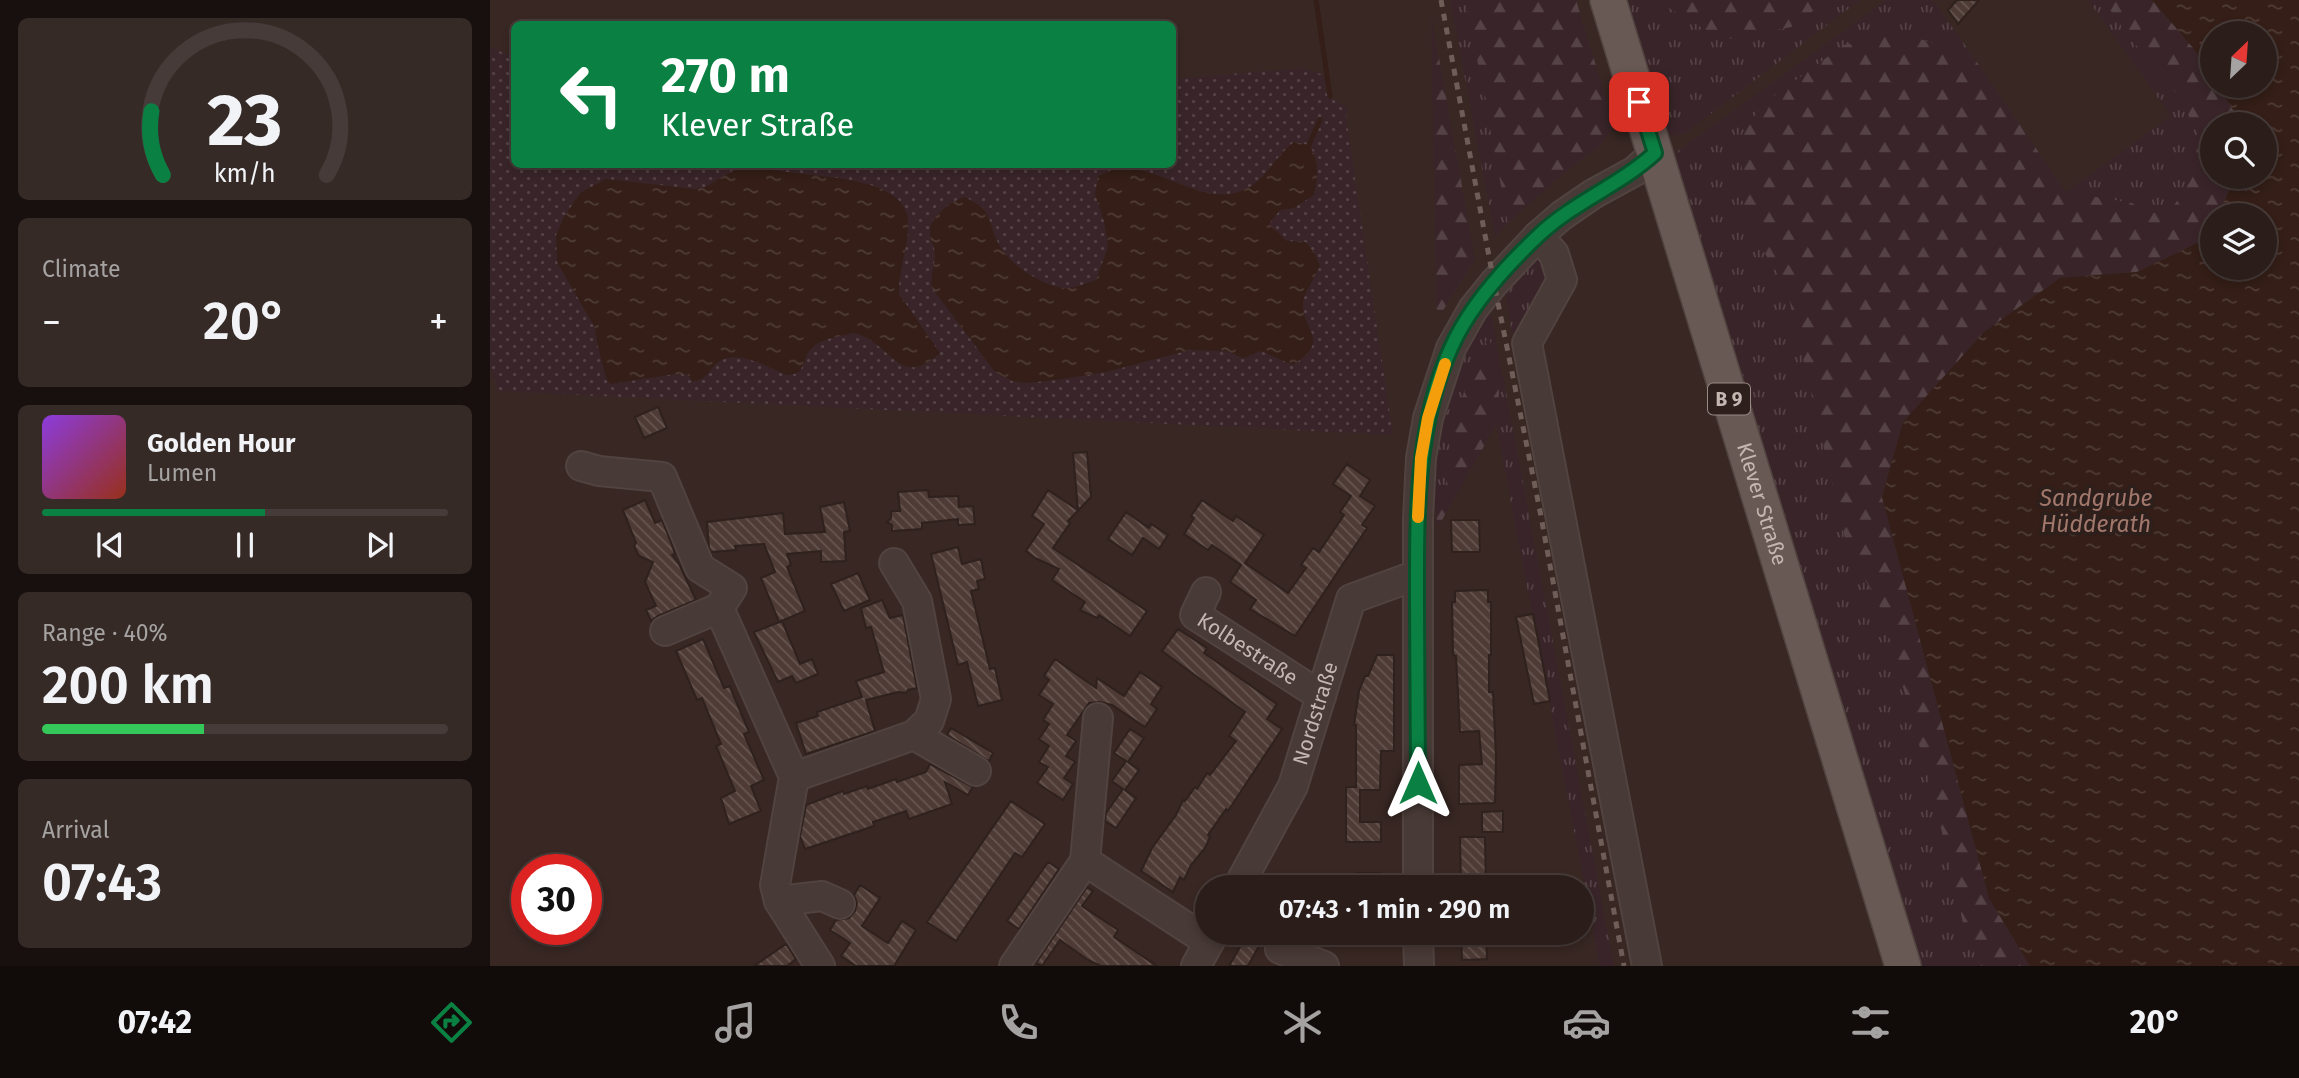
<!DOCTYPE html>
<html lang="en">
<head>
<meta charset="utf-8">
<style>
	body { margin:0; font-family:"Fira Sans",sans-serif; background:#362a27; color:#f1f3f6; height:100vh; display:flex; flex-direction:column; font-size:26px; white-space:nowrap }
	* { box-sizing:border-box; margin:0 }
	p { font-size:23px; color:#a5a2a2 }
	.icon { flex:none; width:38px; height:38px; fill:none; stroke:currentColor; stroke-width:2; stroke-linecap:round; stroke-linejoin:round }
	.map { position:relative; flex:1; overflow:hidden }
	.panel { display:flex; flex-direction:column; gap:18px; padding:18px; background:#17100e; width:490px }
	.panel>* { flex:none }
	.guide { position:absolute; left:21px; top:21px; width:665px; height:147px; border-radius:10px; box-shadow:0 4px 10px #0003,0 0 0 2px #463b39; background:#0b8043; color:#fff; overflow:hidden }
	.needle { width:46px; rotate:25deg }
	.buttons { position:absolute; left:1710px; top:21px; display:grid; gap:14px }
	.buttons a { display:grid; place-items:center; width:77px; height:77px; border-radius:50%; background:#2a1d1a; box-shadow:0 4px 10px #0003,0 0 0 2px #463b39; font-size:35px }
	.speed { position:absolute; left:21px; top:854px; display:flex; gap:14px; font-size:35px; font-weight:700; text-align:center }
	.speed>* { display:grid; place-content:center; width:91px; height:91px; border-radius:50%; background:#2a1d1a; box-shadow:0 4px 10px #0003,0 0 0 2px #463b39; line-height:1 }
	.speed .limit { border:10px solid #d22; background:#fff; color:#111 }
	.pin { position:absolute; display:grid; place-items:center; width:60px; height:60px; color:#fff; margin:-30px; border-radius:14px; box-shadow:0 4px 10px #0006 }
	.me { position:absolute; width:77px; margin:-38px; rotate:0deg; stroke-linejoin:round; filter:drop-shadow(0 0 5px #0008) }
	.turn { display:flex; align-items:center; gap:24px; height:147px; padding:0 35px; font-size:32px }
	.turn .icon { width:91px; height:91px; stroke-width:2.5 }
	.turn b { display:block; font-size:49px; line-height:60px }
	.big { font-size:52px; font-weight:600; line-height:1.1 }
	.panel .widget { flex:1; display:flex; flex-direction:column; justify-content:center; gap:10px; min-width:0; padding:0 24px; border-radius:10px; background:#362a27 }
	.panel .dial { align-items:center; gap:0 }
	.dial svg { height:182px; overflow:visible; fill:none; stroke:#463b39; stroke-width:7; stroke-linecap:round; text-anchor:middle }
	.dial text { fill:#f1f3f6; stroke:none }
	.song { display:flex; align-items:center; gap:21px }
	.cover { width:84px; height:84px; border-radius:10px; background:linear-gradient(135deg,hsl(270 70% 55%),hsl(10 70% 35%)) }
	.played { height:7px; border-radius:4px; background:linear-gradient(90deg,#0b8043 55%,#463b39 55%) }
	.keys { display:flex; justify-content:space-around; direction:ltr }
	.heat { display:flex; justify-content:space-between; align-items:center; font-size:38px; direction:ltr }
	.charge { height:10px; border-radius:5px; background:linear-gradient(90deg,#34c759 40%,#463b39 0) }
	.trip { position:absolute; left:705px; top:875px; width:399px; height:70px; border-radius:35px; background:#2a1d1a; box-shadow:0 4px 10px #0003,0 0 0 2px #463b39; font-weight:600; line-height:70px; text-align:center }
	.tab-bar { display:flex; height:112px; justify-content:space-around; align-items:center; background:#110c0a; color:#a5a2a2 }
	.tab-bar .icon { width:49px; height:49px }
	.tab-bar .on { color:#0b8043 }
	.tab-bar b { font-size:32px; color:#f1f3f6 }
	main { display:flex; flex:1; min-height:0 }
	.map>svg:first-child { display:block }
</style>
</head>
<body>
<main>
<section class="panel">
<div class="widget dial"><svg viewBox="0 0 100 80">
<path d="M14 69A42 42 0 1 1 86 69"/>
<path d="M14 69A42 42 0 0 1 9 41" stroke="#0b8043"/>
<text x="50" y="56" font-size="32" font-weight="700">23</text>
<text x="50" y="72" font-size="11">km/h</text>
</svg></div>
<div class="widget"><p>Climate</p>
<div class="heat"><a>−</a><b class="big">20°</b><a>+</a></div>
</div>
<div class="widget">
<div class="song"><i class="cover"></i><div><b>Golden Hour</b><p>Lumen</p></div></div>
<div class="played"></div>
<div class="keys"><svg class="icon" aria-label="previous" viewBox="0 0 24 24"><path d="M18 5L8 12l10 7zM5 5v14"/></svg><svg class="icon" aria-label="pause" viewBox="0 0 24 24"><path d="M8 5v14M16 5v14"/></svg><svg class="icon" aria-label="next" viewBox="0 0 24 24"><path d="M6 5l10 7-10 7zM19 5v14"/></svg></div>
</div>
<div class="widget"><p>Range · 40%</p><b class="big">200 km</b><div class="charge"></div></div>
<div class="widget"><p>Arrival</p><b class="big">07:43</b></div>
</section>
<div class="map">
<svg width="1809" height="966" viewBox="0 0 1809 966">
	<defs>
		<pattern id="grass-tufts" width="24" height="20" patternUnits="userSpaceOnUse" patternTransform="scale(1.75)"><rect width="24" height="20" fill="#392529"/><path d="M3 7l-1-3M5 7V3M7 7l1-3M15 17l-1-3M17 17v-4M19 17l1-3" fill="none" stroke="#544246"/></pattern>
		<pattern id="forest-firs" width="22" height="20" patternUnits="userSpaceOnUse" patternTransform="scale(1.75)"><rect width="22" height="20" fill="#392529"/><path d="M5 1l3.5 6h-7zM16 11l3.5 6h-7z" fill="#544246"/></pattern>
		<pattern id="park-dots" width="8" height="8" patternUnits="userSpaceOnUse" patternTransform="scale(1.75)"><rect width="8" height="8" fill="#392529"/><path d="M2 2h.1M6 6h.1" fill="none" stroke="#544246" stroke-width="1.8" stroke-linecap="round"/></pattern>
		<pattern id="water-ripples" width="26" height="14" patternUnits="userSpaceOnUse" patternTransform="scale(1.75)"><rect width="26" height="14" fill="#341e17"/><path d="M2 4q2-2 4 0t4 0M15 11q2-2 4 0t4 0" fill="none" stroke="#503c36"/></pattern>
		<pattern id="building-back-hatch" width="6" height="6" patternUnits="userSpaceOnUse" patternTransform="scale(1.75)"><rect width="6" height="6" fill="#4e3b35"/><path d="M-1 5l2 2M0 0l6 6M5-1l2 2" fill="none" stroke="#665550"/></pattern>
	</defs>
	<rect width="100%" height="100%" fill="#382723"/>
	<path fill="url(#grass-tufts)" d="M960,0H976L1018,223L1005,237Z
		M1130,0H1169V2L1233,40L1301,27L1338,0H1370L1197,132L1187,136L1176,134Z
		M1396,0H1443L1482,55L1430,39L1274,103L1252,134V199L1270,246L1296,286L1357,546L1392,611L1445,802L1476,936L1491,966H1425L1183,158L1189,150Z
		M1598,0H1613L1638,35L1690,98L1709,137L1701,180L1683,207L1660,214L1642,203L1576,192L1681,116Z
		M1044,259L1058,261L1063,270L1037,323L1148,966H1141L1014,290Z
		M1000,307L1124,966H1110L1006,425L1009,393L999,336L981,373L968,409L959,448L955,492L938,521L946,439L976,349Z"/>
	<path fill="url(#forest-firs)" d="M976,0H1086L1118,105L1120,129L1114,141L1105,150L1080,168L1018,223Z
		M1169,0H1338L1301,27L1233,40L1169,2Z
		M1613,0H1662C1679,20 1722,61 1722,86H1728L1744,111L1748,124H1722V177H1745L1728,215H1722V227L1716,239L1647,272L1570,278L1392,497L1499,898L1540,966H1491L1476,936L1445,802L1392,611L1357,546L1296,286L1270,246L1252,199V134L1274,103L1354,45L1393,36L1430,39L1482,55L1576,192L1642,203L1660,214L1683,207L1701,180L1709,137L1690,98L1638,35Z
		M941,13L985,259L952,312L946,309Z
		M999,335L1009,393L1006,425L947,529L946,508L955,492L959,448L968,409L981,373Z"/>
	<path fill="url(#park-dots)" d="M0,47L24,57V164H682L683,79L813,68L834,75L835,89L838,97L858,107L856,117L903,435L8,391L0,367Z"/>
	<path fill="url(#water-ripples)" d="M1662,0H1809V966H1540L1499,898L1392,497L1413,422L1494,332L1570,278L1647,272L1716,239L1722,227V268H1774V215H1728L1745,177H1774V124H1748L1744,111L1728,86H1774V33H1722V77L1704,49Z
		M804,142L819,145C830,161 828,177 824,195L804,208L790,210L779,224L797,241L816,242L825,254L830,266C826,275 814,294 813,302C811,331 843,339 803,365L771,351L753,358L736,351L700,350L616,372L566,380L536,383L522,381L505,372L442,288C440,276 445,266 445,254C445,247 440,240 440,232C440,216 461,202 474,197C506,211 496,223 511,248C521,265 554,287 574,288C584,289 597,283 606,280L618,247L614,221L605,194L608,176C616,173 625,167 634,168C678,169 720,213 763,185C778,174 788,154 804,142Z
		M270,165C302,181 411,168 418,219C420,242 408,270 409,294L450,353C409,390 404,345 365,333C352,336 331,338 322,348C311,359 317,375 297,375C277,367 242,345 224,366C216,375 215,380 202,381L198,375L185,374L121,384L117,381L107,343L105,328L67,262L66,235L74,217L90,193L116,179L205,189L215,187L253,165Z"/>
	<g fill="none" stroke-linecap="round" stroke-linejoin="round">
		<path stroke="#341e17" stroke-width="5" d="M826,0L840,96
			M819,145L830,120"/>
	</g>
	<path fill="url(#building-back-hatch)" stroke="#2f211d" stroke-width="2" d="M1467,0H1489L1468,24L1458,10Z
		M168,407L177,428L154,438L145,417Z
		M597,452L601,497L578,521L580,523L563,548L657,611L640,636L609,615L607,618L590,610L595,602L562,580L569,569L545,558L536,551L554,524L542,516L558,490L588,510L583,453Z
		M857,464L880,480L870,496L885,506L872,525L877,528L805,636L760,609L766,600L740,582L751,565L722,545L718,550L694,534L704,518L701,516L712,500L743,521L746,516L774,535L755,563L798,593L816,568L811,565L823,548L829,552L854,515L850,512L861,496L843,484Z
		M438,490L439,497L468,496L469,507L483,506L485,524L468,525V519L432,523V529L402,531V525L397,522L401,518V511H410L408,492Z
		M155,500L165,523L172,520L182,545L185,554L182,555L189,564L206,600L168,616L161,621L156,610L166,606L155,582L163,562L149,556L144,546L146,543L133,510Z
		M354,502L360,531L354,532L356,561L331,562V551L297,554L301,565L297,567L315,611L289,622L271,578L285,572L274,544L245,546L246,550L221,552L219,548L217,522L293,513L295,534L335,532L330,507Z
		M636,512L659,528L661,524L678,535L669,549L653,538L642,555L618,539Z
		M961,520H989L990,552H962Z
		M468,547L472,564L491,559L495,579L487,581L489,589L481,591L500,669L505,668L512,700L488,706L477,662L468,665L441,554Z
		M368,573L380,600L354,611L341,584Z
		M998,590V602H1001V655H999V692H1003L1006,757L1005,803L969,804V765L992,764L989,731L970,732L966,656L963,655L962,602H965V591Z
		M392,600L400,618L413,615L427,688L418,690L416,693L408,692L376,700L385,731L316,754L306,723L328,716L327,712L372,697L366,681L394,672L381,627L376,628L371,608Z
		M1043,614L1060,701L1044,704L1026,617Z
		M292,621L310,664L322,659L328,674L306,683L302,676L288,682L264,632Z
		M688,629L717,648L714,653L787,704L777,719L792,729L738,811L736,809L718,835L720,837L715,848L701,865L694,880L690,877L683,892L651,871L662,848L686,815L693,800L695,801L705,787L707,789L717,773L720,775L746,741L739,736L755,712L672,651Z
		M213,639L234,688L240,686L242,692L259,732L254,734L274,780L261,786L271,811L239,824L231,798L245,791L226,746L231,744L212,698L207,700L186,651Z
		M887,655H904V751H891L890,790H870V822H891V842H856V787H866V725H864L869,691L875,676H878Z
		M565,659L606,688L607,678L634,696L650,672L672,687L661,704L667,709L655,727L622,705L610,702L599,703L577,735L586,741L576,756L585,762L574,778L583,784L573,800L547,783L558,767L549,762L559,746L549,739L559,724L553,720L563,704L549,695L559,680L554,676Z
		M461,728L503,753L499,761L457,735Z
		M640,729L654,738L638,762L649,770L635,790L646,798L626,828L615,821L616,813L633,789L622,781L636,761L624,753Z
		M440,764L483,787L478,795L455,782L462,804L419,819L416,811L383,822L384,826L315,849L310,836L316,805L353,791L354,794L377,786L378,789L406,779L407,782L436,772Z
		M521,801L555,824L532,857L525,853L466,941L437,922Z
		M1013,811V832H992V812Z
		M970,837H995L996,887H971Z
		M558,862L569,869L529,929L517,921Z
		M866,873H891L890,887H866Z
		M370,885L390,898L372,926L398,943L412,921L426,930L404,966H366L351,956L360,943L340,930L346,920L359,918L365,911L367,903L364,895Z
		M597,887L603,891L592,906L628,930L624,937L667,966H611L598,960L570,940L552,966L546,963Z
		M758,933H776L758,966H739Z
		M971,933H996L997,959L972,960Z
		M296,944L306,959L297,966H264Z"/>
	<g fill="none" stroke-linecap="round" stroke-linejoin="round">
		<defs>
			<g id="minor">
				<path d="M1048,236L1064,254L1072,280L1037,343L1157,966"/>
				<path d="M91,466L109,471L172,477L210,568L242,588L229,608L304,777L285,885L289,901L330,966"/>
				<path id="s1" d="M716,592L705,615L831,696"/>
				<path d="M175,631L229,608"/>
				<path d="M424,735L486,771"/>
				<path d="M304,777L424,735L439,721L446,699L427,601L404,563"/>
				<path d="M595,861L719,942"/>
				<path id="s2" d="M748,887L803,786L861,599L927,575"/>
				<path d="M928,887V519L931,458L938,418L961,348L983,309L1004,283L1048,236L1071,216L1103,194L1145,171L1165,153"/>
				<path d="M289,901L332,896L350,904"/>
				<path d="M928,933L929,966"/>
				<path d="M790,949L834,966"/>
				<path d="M524,966L595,861L608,718"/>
				<path d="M706,966L724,933"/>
			</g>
			<g id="major">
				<path id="s3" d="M1118,0L1413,966"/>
			</g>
		</defs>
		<use href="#minor" stroke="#51433f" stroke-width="32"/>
		<use href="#major" stroke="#51433f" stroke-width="38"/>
		<use href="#minor" stroke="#483a36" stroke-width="28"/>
		<use href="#major" stroke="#685954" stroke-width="35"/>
		<path stroke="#6f5e58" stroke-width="5" stroke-dasharray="7 7" stroke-linecap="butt" d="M951,0L1004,283L1050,511L1134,966"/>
	</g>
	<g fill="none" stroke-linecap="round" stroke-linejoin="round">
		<defs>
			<path id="route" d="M928,783C928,723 927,663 927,603C927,517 925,428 961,348C980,305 1015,267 1049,235C1084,202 1130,185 1165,153L1149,102"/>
		</defs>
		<use href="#route" stroke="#07532c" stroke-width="18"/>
		<use href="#route" stroke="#0b8043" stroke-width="12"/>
		<path stroke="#f59e0b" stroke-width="12" d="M928,517L931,458L938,418L955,364"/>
	</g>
	<g text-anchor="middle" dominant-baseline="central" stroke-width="7" stroke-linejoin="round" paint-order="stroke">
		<rect fill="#2d1f1b" stroke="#978984" stroke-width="2" x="1218" y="383.5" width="42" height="31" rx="5"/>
		<g font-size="19" font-weight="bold" fill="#c4b6b1">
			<text x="1239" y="399">B 9</text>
		</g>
		<g font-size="21" fill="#c4b6b1" stroke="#2d1f1b">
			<text stroke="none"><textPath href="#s3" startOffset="527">Klever Straße</textPath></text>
			<text stroke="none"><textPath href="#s1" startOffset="88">Kolbestraße</textPath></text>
			<text stroke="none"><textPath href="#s2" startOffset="191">Nordstraße</textPath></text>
		</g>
		<g font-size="23" font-style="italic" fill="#a2786c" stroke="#2d1f1b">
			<text x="1606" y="498">Sandgrube<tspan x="1606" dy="26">Hüdderath</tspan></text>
		</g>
	</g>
</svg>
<div class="buttons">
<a><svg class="needle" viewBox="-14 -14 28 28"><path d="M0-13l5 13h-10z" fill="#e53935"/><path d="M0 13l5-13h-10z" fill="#a5a2a2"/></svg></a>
<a><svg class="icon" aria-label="search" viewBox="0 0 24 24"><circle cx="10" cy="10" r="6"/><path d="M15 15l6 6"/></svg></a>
<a><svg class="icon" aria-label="layers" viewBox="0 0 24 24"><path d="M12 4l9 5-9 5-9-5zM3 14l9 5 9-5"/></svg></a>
</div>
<div class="speed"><div class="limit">30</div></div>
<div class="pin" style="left:1149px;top:102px;background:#d93025"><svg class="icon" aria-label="arrive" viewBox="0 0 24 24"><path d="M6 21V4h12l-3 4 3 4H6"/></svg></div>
<svg class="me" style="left:928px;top:783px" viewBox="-20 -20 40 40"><path d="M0-17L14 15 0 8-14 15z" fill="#0b8043" stroke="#fff" stroke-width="4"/></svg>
<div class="trip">07:43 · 1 min · 290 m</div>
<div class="guide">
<div class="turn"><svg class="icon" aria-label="left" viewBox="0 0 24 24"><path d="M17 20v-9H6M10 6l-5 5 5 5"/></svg><div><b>270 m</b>Klever Straße</div></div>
</div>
</div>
</main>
<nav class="tab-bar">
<b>07:42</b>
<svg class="icon on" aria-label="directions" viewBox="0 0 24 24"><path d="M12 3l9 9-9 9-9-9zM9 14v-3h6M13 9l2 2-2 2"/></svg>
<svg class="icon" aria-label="music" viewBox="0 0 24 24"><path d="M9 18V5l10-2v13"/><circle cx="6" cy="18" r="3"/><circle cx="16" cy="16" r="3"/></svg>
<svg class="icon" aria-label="phone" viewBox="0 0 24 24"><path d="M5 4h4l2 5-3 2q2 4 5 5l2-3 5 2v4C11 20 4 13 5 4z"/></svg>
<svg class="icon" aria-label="climate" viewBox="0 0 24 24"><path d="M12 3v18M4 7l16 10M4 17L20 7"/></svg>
<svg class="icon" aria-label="car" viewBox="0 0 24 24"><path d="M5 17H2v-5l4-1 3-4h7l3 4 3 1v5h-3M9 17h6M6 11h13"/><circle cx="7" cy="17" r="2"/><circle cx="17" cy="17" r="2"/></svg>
<svg class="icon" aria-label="filters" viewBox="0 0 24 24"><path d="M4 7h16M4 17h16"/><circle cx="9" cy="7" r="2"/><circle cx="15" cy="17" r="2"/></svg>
<b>20°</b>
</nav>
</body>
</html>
